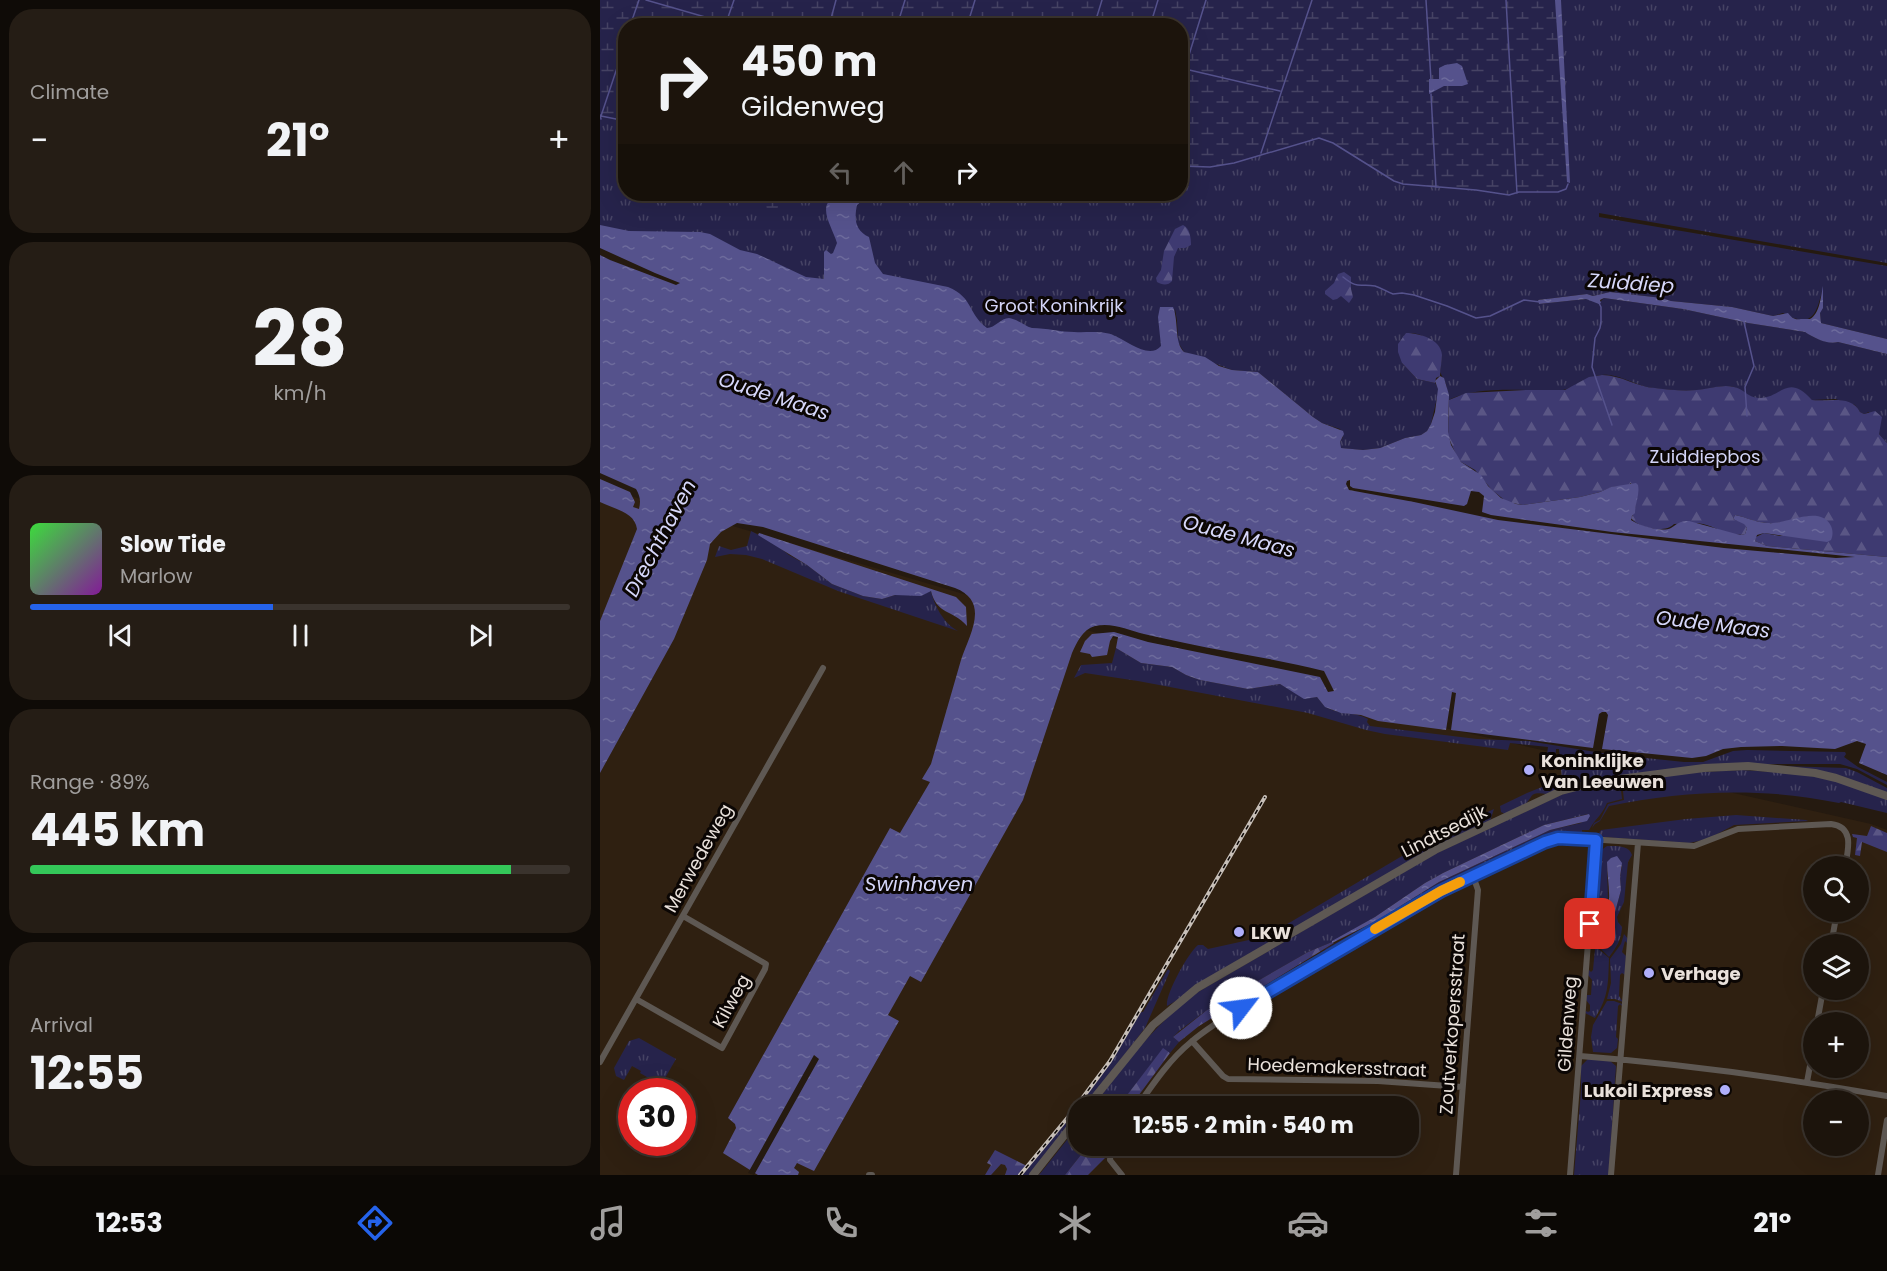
<!DOCTYPE html>
<html lang="en">
<head>
<meta charset="utf-8">
<style>
	body { margin:0; font-family:Poppins,sans-serif; background:#251d15; color:#f1f3f6; height:100vh; display:flex; flex-direction:column; font-size:22px; white-space:nowrap }
	* { box-sizing:border-box; margin:0 }
	p { font-size:20px; color:#a09e9d }
	.icon { flex:none; width:33px; height:33px; fill:none; stroke:currentColor; stroke-width:2; stroke-linecap:round; stroke-linejoin:round }
	.map { position:relative; flex:1; overflow:hidden }
	.sheet { display:flex; flex-direction:column; gap:9px; padding:9px; background:#0f0b07; width:600px }
	.sheet>* { flex:none }
	.top-card { position:absolute; left:18px; top:18px; width:570px; height:183px; border-radius:24px; box-shadow:0 6px 24px #0002,0 0 0 2px #3a332d; background:#1c140c; color:#f1f3f6; overflow:hidden }
	.tools { position:absolute; left:1203px; top:856px; display:grid; gap:12px }
	.tools a { display:grid; place-items:center; width:66px; height:66px; border-radius:50%; background:#1c140c; box-shadow:0 6px 24px #0002,0 0 0 2px #3a332d; font-size:30px }
	.speed { position:absolute; left:18px; top:1078px; display:flex; gap:12px; font-size:30px; font-weight:700; text-align:center }
	.speed>* { display:grid; place-content:center; width:78px; height:78px; border-radius:50%; background:#1c140c; box-shadow:0 6px 24px #0002,0 0 0 2px #3a332d; line-height:1 }
	.speed .limit { border:9px solid #d22; background:#fff; color:#111 }
	.pin { position:absolute; display:grid; place-items:center; width:51px; height:51px; color:#fff; margin:-26px; border-radius:12px; box-shadow:0 3px 9px #0006 }
	.me { position:absolute; width:66px; margin:-33px; rotate:60deg; stroke-linejoin:round; filter:drop-shadow(0 0 4px #0008) }
	.turn { display:flex; align-items:center; gap:21px; height:126px; padding:0 24px; font-size:27px }
	.turn .icon { width:78px; height:78px; stroke-width:2.5 }
	.turn b { display:block; font-size:42px; line-height:51px }
	.lanes { display:flex; align-items:center; height:57px; padding:0 24px; background:#0003; justify-content:center; gap:30px; direction:ltr }
	.lanes .off { opacity:.35 }
	.big { font-size:45px; font-weight:700; line-height:1.1 }
	.sheet .tile { flex:1; display:flex; flex-direction:column; justify-content:center; gap:9px; min-width:0; padding:0 21px; border-radius:24px; background:#251d15 }
	.sheet .dial { align-items:center; gap:0 }
	.dial b { font-size:78px; line-height:1 }
	.song { display:flex; align-items:center; gap:18px }
	.cover { width:72px; height:72px; border-radius:9px; background:linear-gradient(135deg,hsl(120 70% 55%),hsl(290 70% 35%)) }
	.played { height:6px; border-radius:3px; background:linear-gradient(90deg,#2563eb 45%,#3a332d 45%) }
	.keys { display:flex; justify-content:space-around; direction:ltr }
	.heat { display:flex; justify-content:space-between; align-items:center; font-size:33px; direction:ltr }
	.charge { height:9px; border-radius:4px; background:linear-gradient(90deg,#34c759 89%,#3a332d 0) }
	.trip { position:absolute; left:468px; top:1096px; width:351px; height:60px; border-radius:24px; background:#1c140c; box-shadow:0 6px 24px #0002,0 0 0 2px #3a332d; font-weight:700; line-height:60px; text-align:center }
	.dock { display:flex; height:96px; justify-content:space-around; align-items:center; background:#0b0805; color:#a09e9d }
	.dock .icon { width:42px; height:42px }
	.dock .on { color:#2563eb }
	.dock b { font-size:27px; color:#f1f3f6 }
	main { display:flex; flex:1; min-height:0 }
	.map>svg:first-child { display:block }
</style>
</head>
<body>
<main>
<section class="sheet">
<div class="tile"><p>Climate</p>
<div class="heat"><a>−</a><b class="big">21°</b><a>+</a></div>
</div>
<div class="tile dial"><b>28</b><p>km/h</p></div>
<div class="tile">
<div class="song"><i class="cover"></i><div><b>Slow Tide</b><p>Marlow</p></div></div>
<div class="played"></div>
<div class="keys"><svg class="icon" aria-label="previous" viewBox="0 0 24 24"><path d="M18 5L8 12l10 7zM5 5v14"/></svg><svg class="icon" aria-label="pause" viewBox="0 0 24 24"><path d="M8 5v14M16 5v14"/></svg><svg class="icon" aria-label="next" viewBox="0 0 24 24"><path d="M6 5l10 7-10 7zM19 5v14"/></svg></div>
</div>
<div class="tile"><p>Range · 89%</p><b class="big">445 km</b><div class="charge"></div></div>
<div class="tile"><p>Arrival</p><b class="big">12:55</b></div>
</section>
<div class="map">
<svg width="1287" height="1175" viewBox="0 0 1287 1175">
	<defs>
		<pattern id="grass-tufts" width="24" height="20" patternUnits="userSpaceOnUse" patternTransform="scale(1.5)"><rect width="24" height="20" fill="#26234b"/><path d="M3 7l-1-3M5 7V3M7 7l1-3M15 17l-1-3M17 17v-4M19 17l1-3" fill="none" stroke="#464364"/></pattern>
		<pattern id="forest-firs" width="22" height="20" patternUnits="userSpaceOnUse" patternTransform="scale(1.5)"><rect width="22" height="20" fill="#3e3a71"/><path d="M5 1l3.5 6h-7zM16 11l3.5 6h-7z" fill="#5a5685"/></pattern>
		<pattern id="wetland-marsh" width="20" height="14" patternUnits="userSpaceOnUse" patternTransform="scale(1.5)"><rect width="20" height="14" fill="#26234b"/><path d="M1 5h8M5 5V1M11 12h8M15 12V8" fill="none" stroke="#464364"/></pattern>
		<pattern id="water-ripples" width="26" height="14" patternUnits="userSpaceOnUse" patternTransform="scale(1.5)"><rect width="26" height="14" fill="#55528c"/><path d="M2 4q2-2 4 0t4 0M15 11q2-2 4 0t4 0" fill="none" stroke="#6d6b9c"/></pattern>
	</defs>
	<rect width="100%" height="100%" fill="#251a10"/>
	<path fill="#2f2011" fill-rule="evenodd" d="M0,487L738,704L1271,824L1287,830V1175H0ZM1214,867H1258V912H1214ZM1214,945H1258V990H1214ZM1214,1023H1258V1068H1214ZM32,1092H82V1143H32ZM1214,1101H1258V1146H1214ZM478,1107H808V1146H478Z"/>
	<path fill="url(#grass-tufts)" fill-rule="evenodd" d="M0,0H1287V263L999,213V217L1287,266V339L1221,323L1220,313L1222,291C1216,317 1210,328 1183,313L1173,316L1132,307L1071,301L1062,298L1010,292L993,296L987,294L938,300L939,304L986,299L1000,302L1004,298L1083,309L1148,323L1205,332C1213,337 1228,345 1238,342L1287,354V443L1279,434L1269,412L1264,414L1260,412L1255,405L1235,399L1212,400L1200,390C1186,393 1164,403 1150,397C1141,392 1139,386 1126,386C1117,386 1108,389 1099,390C1084,391 1068,390 1053,388C1038,386 1024,377 1009,375C987,372 975,392 953,391C926,390 873,386 849,400L846,384L840,372L842,356C831,343 826,332 806,333L802,363L817,379L835,383L839,389L831,424L827,431L821,435L805,438L780,448L763,450L740,448V442L743,437L740,429L722,423L713,417L658,372L632,370L584,352L578,342L577,321L575,309L557,452L0,259ZM26,26H580V194H26Z
		M151,531L174,543L189,555L207,565L232,584L263,596L282,599L295,595L331,591C334,605 344,624 358,631L238,591L162,559L146,555L130,554L115,557L119,546L131,550L147,546Z
		M516,648L541,663L572,667L586,675L600,680L648,689L680,684L704,698L717,697C721,701 723,706 728,708C741,715 756,712 768,719L767,722L770,726L877,739L928,741L1008,754L1084,762H1103L1133,751L1147,750L1245,752L1246,754L1244,757L1258,767L1287,782V785L1257,769L1240,764H1126L947,794C927,791 935,797 923,806C918,809 910,811 905,814L901,812L900,806L927,793L962,779L959,749H956L955,763L946,762L948,747L910,743L908,750L785,734L766,730L708,713L538,681L485,673L474,678L481,665L512,663Z
		M1183,766L1246,768L1257,772L1287,788V794L1180,767Z
		M1142,770L1190,773L1224,778L1243,782L1287,799V813L1241,802L1239,803C1162,787 1086,790 1009,806L1000,821L995,824L992,828L994,823L1000,820L1008,804L1024,800L1022,782L1082,773Z
		M1020,782L1022,799L1007,803C1002,815 995,819 989,830H982V835H960L944,839L837,889L728,953L725,949L778,920L839,882L950,830L981,823L988,814L944,825L843,873L825,883L775,917L732,942L708,952L607,1010L579,1031L573,1037L579,1042L570,1053L563,1049L518,1107H493C524,1065 555,1023 598,992L835,854L963,794L998,785Z
		M894,809L890,821L567,1006C565,995 588,953 598,945H603L608,949L667,936L824,843Z
		M1136,815L1206,820L1208,821L1134,825L1108,839L1089,843L1002,837L999,833L1001,830L1086,819Z
		M1007,846C1017,846 1029,845 1032,855L1028,862L1024,902L1017,917L1018,922L1022,927C1021,941 1017,946 1009,957L996,944L994,923H992L993,916L995,918L997,916L998,908L994,903L995,896L997,898L999,890L995,886L996,881L998,882L1000,881V851ZM1007,862L1022,866L1020,877L1021,890L1014,916L1016,938L1007,946L1002,942L1000,927L1007,909L1008,902Z
		M992,929L995,946L1009,958C1008,984 1009,996 995,1018L985,1013L986,1011L988,1012L990,1011V1005L986,1000L987,995H991L992,980L988,975L989,970L991,972L993,970L995,949L991,944Z
		M1024,934L1028,939L1027,943L1025,941L1022,952L1026,956L1025,975L1022,973L1020,975L1019,996L1023,1002L1015,999H1007L1011,983L1010,959L1021,944Z
		M568,969L570,971L545,1028L484,1107H478V1115L429,1175H422L499,1079L541,1012H543Z
		M1007,1001H1014L1022,1004V1006L1020,1004L1018,1006L1016,1037L1018,1039L1017,1048L1011,1053L993,1052L991,1037L993,1025Z
		M39,1038L76,1059L61,1085L40,1073L41,1071L32,1066L24,1080L16,1076L14,1068L29,1041Z
		M988,1059L1010,1061L1016,1066L1009,1175H974L981,1091V1066Z
		M478,1126V1146H488L465,1175H439Z"/>
	<path fill="url(#forest-firs)" d="M583,225C590,228 591,238 591,245L585,248H578L574,257L572,281C568,286 562,285 557,282L556,278L561,270L564,251L575,229Z
		M744,272L751,277V289L753,297L749,303L741,296L737,299L733,300L725,294V291L734,283L738,274Z
		M806,333C819,333 841,339 842,355C842,362 840,369 840,376L836,378L835,383L817,379L802,363L798,352V344Z
		M1002,375C1021,375 1037,387 1055,388C1069,390 1084,391 1097,390C1110,389 1122,384 1134,387C1144,389 1148,398 1159,398C1181,399 1187,372 1212,400C1228,402 1251,394 1260,412L1264,414L1275,411L1282,417L1279,434L1287,443V557L1167,546L1155,541L1156,537L1164,533L1180,536L1228,522C1207,508 1190,525 1168,523C1156,523 1146,517 1135,515L1133,519L1144,523L1147,528L1145,534C1130,538 1117,527 1103,524C1094,522 1083,524 1074,524C1065,534 1038,528 1031,518C1039,508 1034,495 1031,483L1027,486L1012,487L1000,492L980,497L923,505L907,502L892,490L875,470L861,462L857,457L848,436L849,400L866,393L926,390H965L989,377Z
		M1271,826L1287,833V852L1262,842L1260,856L1255,855L1257,838L1253,837L1252,834L1267,836Z
		M732,942L734,943L599,1026L579,1042L573,1037L607,1010L708,952Z
		M563,1048L570,1053L530,1107H518Z
		M488,1146H506L505,1158L488,1175H465Z
		M395,1150L427,1166L420,1175H405L407,1169L405,1165L401,1164L391,1175H385L391,1165L387,1163Z"/>
	<path fill="url(#wetland-marsh)" fill-rule="evenodd" d="M0,0H955L968,186L964,191L958,192H919L909,195L876,190L803,184L794,181L733,143L719,138L634,163L610,167L581,166L580,26H26L25,121L0,115ZM852,65L866,86H844L836,92L837,80L841,77L839,71Z
		M129,194C143,193 164,190 176,199L178,207L177,209H168L161,203L132,200Z"/>
	<path fill="url(#water-ripples)" d="M955,0H961L970,183L967,182Z
		M857,63L862,66L868,84L862,86H844L829,94V79H839V68L845,65Z
		M243,194H259L264,199L257,205C254,219 255,231 269,237L275,263L283,274L348,287C374,298 367,313 387,328C395,328 401,318 409,318C417,319 425,326 432,328C447,328 460,332 474,332C487,333 503,330 515,336C528,341 549,360 561,346L558,317L560,307H573C579,322 574,342 584,352L605,357L619,366L632,370L658,372L713,417L722,423L743,431L744,434L740,442L741,448L763,450L780,448L805,438L821,435L827,431L831,424L835,412L838,389L835,381L840,376L844,378L849,395L848,432L851,445L861,462L881,475L888,486L901,498L916,504L923,505L980,497L1000,492L1011,487L1036,483L1038,485C1040,495 1035,503 1035,513L1032,516L1031,520C1038,525 1062,533 1071,528C1079,523 1079,521 1089,521L1140,535L1145,534L1147,528L1144,524L1133,519L1135,515C1146,517 1157,523 1168,523C1186,525 1220,504 1231,526C1233,531 1233,535 1231,540L1227,542L1164,533L1157,535L1155,541L1167,546L1287,557V775L1259,763L1266,744L1257,741L1235,749L1182,746L1141,747L1123,749L1106,756L1092,758L1002,749L1008,715L1006,712H1002L999,714L993,748L851,730L856,693L852,692L846,730L778,721L761,715L741,713L725,707L717,697L704,699L680,684L648,689L600,680L586,675L572,667L541,663L516,648L518,637L513,636L510,641L507,655L492,657L490,654L480,652L485,641L492,634L514,632L548,642L720,677L728,692L734,691L724,671C678,659 631,653 585,643C571,640 557,637 544,634C528,630 512,622 495,626C482,630 477,642 472,653L423,800L321,982L310,976L288,1015L299,1021L214,1171L197,1163L194,1168L199,1172L198,1175H158L123,1153L136,1128L135,1124L128,1118L290,828L300,833L330,782L322,779L331,764L361,660C369,635 391,602 355,588L163,527L137,523L121,532L110,544L107,560L74,639L0,773V621L37,529C35,512 14,509 0,502V479L30,492L35,502L33,507L39,509C41,501 40,496 36,489L0,473V225L29,231L100,232L110,234L140,250L157,254L206,277L224,279V252L226,250L231,254L233,253L237,243C232,225 212,201 243,194Z
		M1223,286V308L1220,313L1221,323L1287,339V354L1238,342C1228,345 1214,338 1205,332L1148,323L1083,309L1004,298L1000,300L1001,303L999,304L986,299L939,304L938,300L987,294L993,296L1010,292L1062,298L1071,301L1132,307L1173,316L1188,313C1192,318 1194,320 1201,319C1201,319 1210,319 1210,319C1220,314 1221,295 1223,286Z
		M159,533L356,597L366,607L367,626C352,609 337,615 331,591L321,596L295,595L282,599L263,596L232,584L207,565L158,535Z
		M989,814L990,816L987,821L950,830L839,882L778,920L732,943V941L775,917L825,883L843,873L944,825Z
		M1017,856L1022,863L1020,877L1021,890L1014,916L1016,938L1013,942L1007,946L1001,940C997,927 1005,919 1008,907C1011,893 1007,877 1007,862L1011,858Z"/>
	<path fill="#251a10" d="M0,248L55,273L80,283L76,285L10,260L0,255Z
		M750,480V486L753,488L864,506L867,504L871,491L879,492L884,496L882,512L891,515L1012,532L1255,557L1236,558L1124,548L898,520L814,502L749,490L746,484L747,481Z
		M214,1055L219,1059L154,1175L148,1173Z"/>
	<g fill="none" stroke-linecap="round" stroke-linejoin="round">
		<path stroke="#55528c" stroke-width="1.5" d="M46,0L126,23
			M826,0L831,80
			M906,0L917,193
			M30,26L39,0
			M125,26L134,0
			M229,26L236,0
			M297,26L305,0
			M367,26L375,0
			M494,26L502,0
			M550,26L558,0
			M26,41L1,116L26,121
			M585,69L680,91
			M580,84L606,0
			M831,94L836,187
			M0,115L1,119
			M661,153L712,0
			M580,166L610,167L634,163L719,138L733,143L794,181L803,184L876,190L909,195L919,192H958L966,189L968,184
			M743,277C759,290 759,283 775,286C782,288 787,292 793,294L802,293L814,295L847,306L876,318L890,316L924,300L940,302
			M1030,298L1031,284
			M1059,298L1064,287L1062,280
			M999,303L1001,307V321L1000,328L995,338L992,367L1012,425
			M1144,322L1154,366L1145,387L1147,416"/>
		<path stroke="#5e5853" stroke-width="6" d="M1231,945L1237,912
			M36,999L122,1048L165,969L166,964L83,916
			M1217,1023L1223,990
			M592,1041L623,1076L628,1079L778,1081L862,1087
			M980,1056C1083,1064 1185,1078 1287,1096
			M0,1062L223,668
			M1207,1082L1214,1044
			M537,1107C553,1084 569,1060 591,1042C600,1034 611,1027 621,1020L841,891L945,842L958,838H973L1094,846L1138,829L1231,824C1255,827 1248,850 1245,867
			M511,1146L510,1160L522,1175
			M269,1175H272
			M856,1175L878,890L873,876
			M970,1175L996,840
			M1011,1175L1038,843
			M1278,1175L1287,1120"/>
		<path stroke="#5e5853" stroke-width="8" d="M487,1107L553,1025L597,988L835,850L961,791L988,784L1020,779L1104,768L1148,766L1215,773L1236,778L1287,796
			M433,1175L478,1118"/>
		<defs>
			<path id="rail" d="M420,1175L469,1116L510,1061L665,797"/>
		</defs>
		<use href="#rail" stroke="#c7bfb8" stroke-width="4"/>
		<use href="#rail" stroke="#0b0604" stroke-width="1.5" stroke-dasharray="4.5" stroke-linecap="butt"/>
	</g>
	<g fill="none" stroke-linecap="round" stroke-linejoin="round">
		<defs>
			<path id="route" d="M641,1008L841,891L945,842L958,838L996,840L990,924"/>
		</defs>
		<use href="#route" stroke="#184099" stroke-width="15"/>
		<use href="#route" stroke="#2563eb" stroke-width="10"/>
		<path stroke="#f59e0b" stroke-width="10" d="M775,929L841,891L860,882"/>
	</g>
	<g fill="#afaefa" stroke="#0b0604" stroke-width="2">
		<circle cx="929" cy="770" r="6"/>
		<circle cx="639" cy="932" r="6"/>
		<circle cx="1049" cy="973" r="6"/>
		<circle cx="1125" cy="1090" r="6"/>
	</g>
	<g text-anchor="middle" dominant-baseline="central" stroke-width="6" stroke-linejoin="round" paint-order="stroke">
		<g font-size="18" fill="#d3d4f7" stroke="#0b0604">
			<text x="454" y="305">Groot Koninkrijk</text>
			<text x="1105" y="456">Zuiddiepbos</text>
		</g>
		<g font-size="18" font-weight="bold" fill="#e9e1db" stroke="#0b0604" text-anchor="start">
			<text x="941" y="760">Koninklijke<tspan x="941" dy="21">Van Leeuwen</tspan></text>
			<text x="651" y="932">LKW</text>
			<text x="1061" y="973">Verhage</text>
			<text x="1113" y="1090" text-anchor="end">Lukoil Express</text>
		</g>
		<g font-size="18" fill="#e9e1db" stroke="#0b0604">
			<text transform="translate(844 831) rotate(-27)">Lindtsedijk</text>
			<text transform="translate(98 858) rotate(-61)">Merwedeweg</text>
			<text transform="translate(131 1001) rotate(-61)">Kilweg</text>
			<text transform="translate(852 1024) rotate(-86)">Zoutverkopersstraat</text>
			<text transform="translate(967 1024) rotate(-86)">Gildenweg</text>
			<text transform="translate(737 1067) rotate(2)">Hoedemakersstraat</text>
		</g>
		<g font-size="20" font-style="italic" fill="#d6d7fa" stroke="#0b0604">
			<text transform="translate(1031 283) rotate(4)">Zuiddiep</text>
			<text transform="translate(174 396) rotate(18)">Oude Maas</text>
			<text transform="translate(639 536) rotate(15)">Oude Maas</text>
			<text transform="translate(60 538) rotate(-62)">Drechthaven</text>
			<text transform="translate(1113 624) rotate(7)">Oude Maas</text>
			<text x="319" y="884">Swinhaven</text>
		</g>
	</g>
</svg>
<div class="tools">
<a><svg class="icon" aria-label="search" viewBox="0 0 24 24"><circle cx="10" cy="10" r="6"/><path d="M15 15l6 6"/></svg></a>
<a><svg class="icon" aria-label="layers" viewBox="0 0 24 24"><path d="M12 4l9 5-9 5-9-5zM3 14l9 5 9-5"/></svg></a>
<a>+</a>
<a>−</a>
</div>
<div class="speed"><div class="limit">30</div></div>
<div class="pin" style="left:990px;top:924px;background:#d93025"><svg class="icon" aria-label="arrive" viewBox="0 0 24 24"><path d="M6 21V4h12l-3 4 3 4H6"/></svg></div>
<svg class="me" style="left:641px;top:1008px" viewBox="-20 -20 40 40"><circle r="19" fill="#fff"/><path d="M0-13L10 11 0 6-10 11z" fill="#2563eb"/></svg>
<div class="trip">12:55 · 2 min · 540 m</div>
<div class="top-card">
<div class="turn"><svg class="icon" aria-label="right" viewBox="0 0 24 24"><path d="M7 20v-9h11M14 6l5 5-5 5"/></svg><div><b>450 m</b>Gildenweg</div></div>
<div class="lanes"><svg class="icon off" aria-label="left" viewBox="0 0 24 24"><path d="M17 20v-9H6M10 6l-5 5 5 5"/></svg><svg class="icon off" aria-label="ahead" viewBox="0 0 24 24"><path d="M12 20V5M6 11l6-6 6 6"/></svg><svg class="icon" aria-label="right" viewBox="0 0 24 24"><path d="M7 20v-9h11M14 6l5 5-5 5"/></svg></div>
</div>
</div>
</main>
<nav class="dock">
<b>12:53</b>
<svg class="icon on" aria-label="directions" viewBox="0 0 24 24"><path d="M12 3l9 9-9 9-9-9zM9 14v-3h6M13 9l2 2-2 2"/></svg>
<svg class="icon" aria-label="music" viewBox="0 0 24 24"><path d="M9 18V5l10-2v13"/><circle cx="6" cy="18" r="3"/><circle cx="16" cy="16" r="3"/></svg>
<svg class="icon" aria-label="phone" viewBox="0 0 24 24"><path d="M5 4h4l2 5-3 2q2 4 5 5l2-3 5 2v4C11 20 4 13 5 4z"/></svg>
<svg class="icon" aria-label="climate" viewBox="0 0 24 24"><path d="M12 3v18M4 7l16 10M4 17L20 7"/></svg>
<svg class="icon" aria-label="car" viewBox="0 0 24 24"><path d="M5 17H2v-5l4-1 3-4h7l3 4 3 1v5h-3M9 17h6M6 11h13"/><circle cx="7" cy="17" r="2"/><circle cx="17" cy="17" r="2"/></svg>
<svg class="icon" aria-label="filters" viewBox="0 0 24 24"><path d="M4 7h16M4 17h16"/><circle cx="9" cy="7" r="2"/><circle cx="15" cy="17" r="2"/></svg>
<b>21°</b>
</nav>
</body>
</html>
